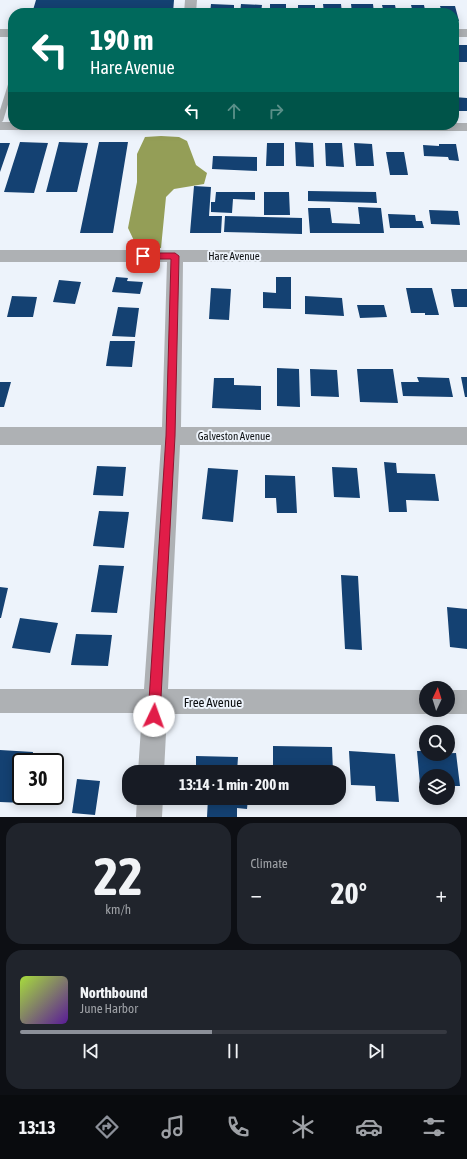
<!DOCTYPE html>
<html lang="en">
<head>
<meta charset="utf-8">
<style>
	body { margin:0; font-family:"Asap Condensed",sans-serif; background:#20242c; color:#f1f3f6; height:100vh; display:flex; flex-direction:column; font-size:15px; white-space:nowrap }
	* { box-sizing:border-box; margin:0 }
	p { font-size:13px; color:#9ea1a6 }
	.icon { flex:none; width:22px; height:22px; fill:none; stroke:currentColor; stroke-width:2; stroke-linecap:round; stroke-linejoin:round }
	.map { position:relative; height:817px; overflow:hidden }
	.details { display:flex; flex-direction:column; gap:6px; padding:6px; background:#0d0f14; flex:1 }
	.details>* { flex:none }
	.hud { position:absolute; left:8px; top:8px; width:451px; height:122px; border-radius:16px; box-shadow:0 2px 10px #0003; background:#00695c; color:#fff; overflow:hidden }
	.needle { width:26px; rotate:4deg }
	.buttons { position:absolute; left:419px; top:681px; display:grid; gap:8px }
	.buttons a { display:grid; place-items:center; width:36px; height:36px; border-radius:50%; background:#171b24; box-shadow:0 2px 10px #0003; font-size:20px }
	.speed { position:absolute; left:12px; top:753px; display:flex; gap:8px; font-size:20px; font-weight:700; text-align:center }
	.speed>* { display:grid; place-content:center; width:52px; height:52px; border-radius:50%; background:#171b24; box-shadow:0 2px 10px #0003; line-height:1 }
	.speed .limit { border:2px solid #111; border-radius:6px; background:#fff; color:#111 }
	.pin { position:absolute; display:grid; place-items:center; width:34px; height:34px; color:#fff; margin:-17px; border-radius:8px; box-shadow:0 2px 6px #0006 }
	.me { position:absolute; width:44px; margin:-22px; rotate:3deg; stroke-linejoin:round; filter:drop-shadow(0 0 3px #0008) }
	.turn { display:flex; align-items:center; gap:14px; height:84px; padding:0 16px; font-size:18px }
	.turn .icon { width:52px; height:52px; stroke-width:2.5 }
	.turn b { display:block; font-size:28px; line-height:34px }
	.lanes { display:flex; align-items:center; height:38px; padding:0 16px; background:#0003; justify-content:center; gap:20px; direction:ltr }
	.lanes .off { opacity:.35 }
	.big { font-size:30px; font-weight:700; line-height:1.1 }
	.details .tile { flex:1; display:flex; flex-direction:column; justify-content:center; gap:6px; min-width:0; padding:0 14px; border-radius:16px; background:#20242c }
	.details .dial { align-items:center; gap:0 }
	.dial b { font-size:52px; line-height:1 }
	.song { display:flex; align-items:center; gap:12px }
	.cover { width:48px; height:48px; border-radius:6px; background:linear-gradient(135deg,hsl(80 70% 55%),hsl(270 70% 35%)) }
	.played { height:4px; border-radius:2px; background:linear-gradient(90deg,#8c9099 45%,#363941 45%) }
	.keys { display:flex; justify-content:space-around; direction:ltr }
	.heat { display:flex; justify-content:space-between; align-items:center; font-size:22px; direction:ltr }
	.details .tiles { flex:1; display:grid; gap:6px; grid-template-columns:1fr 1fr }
	.tile:last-child { grid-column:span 2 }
	.trip { position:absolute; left:122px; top:765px; width:224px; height:40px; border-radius:16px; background:#171b24; box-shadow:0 2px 10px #0003; font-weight:700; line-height:40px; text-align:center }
	.tab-bar { display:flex; height:64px; justify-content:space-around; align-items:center; background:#090b0e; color:#9ea1a6 }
	.tab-bar .icon { width:28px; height:28px }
	.tab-bar .on { color:#8c9099 }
	.tab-bar b { font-size:18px; color:#f1f3f6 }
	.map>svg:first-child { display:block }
</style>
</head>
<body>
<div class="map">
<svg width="467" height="817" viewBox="0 0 467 817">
	<rect width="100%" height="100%" fill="#edf3fb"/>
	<path fill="#949e57" d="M161,136L179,137L187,141L196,165L207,173L204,184L174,189L166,197L161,248L137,247L128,228L137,182V154L145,137Z"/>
	<path fill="#144172" d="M36,0H174L173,13H144L145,9H124L123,13H107L108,9H86L85,13H62L63,10H33Z
		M211,4L234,5V13H210Z
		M241,4L262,5L261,13H240Z
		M270,4H286V13H270Z
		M323,4H341L342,13H324Z
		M351,4H373L374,13H352Z
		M298,5H315V13H298Z
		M382,5H395L396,10H399L400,13H384Z
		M411,5H424L425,10H430L431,13H413Z
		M440,6H455L459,21H454V13H442Z
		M454,45H467V62H458Z
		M454,97L467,98V111H458Z
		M20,142L48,143L34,193L4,192Z
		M59,142L88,143L77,192H46Z
		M99,142H128L113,233H80Z
		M295,142L313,143L314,167L296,166Z
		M0,143H10L0,172Z
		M267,143H284V166H266Z
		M325,143H342L344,167L326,166Z
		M354,143L372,144L374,166H356Z
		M439,144H456L459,161L449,160L448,157L424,156L423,145L439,146Z
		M386,152H404L408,175H390Z
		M213,156L257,157V171L212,169Z
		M194,186L211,187L209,216H222L221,233H190Z
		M308,191L376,192L377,203L308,201Z
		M216,192H255V200L233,199L232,213L211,212V202H215Z
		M264,192H289L290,215H264Z
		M358,207L381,208L384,233H310L308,208H330L332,223L360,224Z
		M429,210L458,211L460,225L431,224Z
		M388,214L415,215L416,221H422L424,228H390Z
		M225,216L302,218V234L224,232Z
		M116,277L128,278L127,281L143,282L140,294L112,292Z
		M276,277H291V309L263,308V292L276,293Z
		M59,280L81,282L75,304L53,302Z
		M211,288L231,289L229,320L209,319Z
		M406,288H432L439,315H425V313H411Z
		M451,289H467V307H454Z
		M12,296L37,297L33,317H7Z
		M305,296L342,298L344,316L305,314Z
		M357,305H384L387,317L360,318Z
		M118,307L139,308L135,337L112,336Z
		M110,341H135L132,367L106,366Z
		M277,368L299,369L300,407L277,406Z
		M310,369L337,370L339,397L311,396Z
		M357,369H393L398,403L360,402Z
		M417,377L449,378L453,397L403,396L401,382H419Z
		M461,377H467V397H465Z
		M214,378H234V385L261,386V410L212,408Z
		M0,382H11L4,407H0Z
		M384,462L396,463L397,473L435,474L439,501L406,500L407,512H389Z
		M97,466L126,467L123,496L93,495Z
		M332,467L357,468L360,498L334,497Z
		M208,468L238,470L233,522L202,519Z
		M265,475L295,476L297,513H277L276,498H265Z
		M99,511L129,512L124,548L93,546Z
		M99,565L124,566L117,613L91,612Z
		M341,575L358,576L362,650L345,649Z
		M0,587L8,588L1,618H0Z
		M447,607L467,609V649L450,647Z
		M20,618L58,623L50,653L12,648Z
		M76,634L112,635L108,666L71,665Z
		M273,746L332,747L333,772H273Z
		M0,750L33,752L32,762H21V796H25L24,803L0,802Z
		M349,751L395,754L399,802L376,801L375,786L351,785Z
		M417,751H426V754L456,753L460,786H448V776H426V784H420Z
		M196,756L238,757L237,772H196Z
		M77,779L100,781L95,815L72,813Z
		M208,798H248L247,809L237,808V817H207Z"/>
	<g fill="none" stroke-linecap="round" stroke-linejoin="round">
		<path fill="#aeb1b4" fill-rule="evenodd" d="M13,76V88L3,121L0,123V110L10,78Z"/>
		<path fill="#aeb1b4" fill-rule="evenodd" d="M185,0H197L196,13H184Z
			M0,29H13V37H0Z
			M454,29H467V37H454Z
			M0,122H13V125H454V123H467V131L0,130Z
			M0,250H467V262H183L181,427H467V445H180L168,689L426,690V710L435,711L426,714H167L164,772H138L142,713H0V689H144L161,445H0V427H162L167,262H0Z
			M448,690H467V714H448L439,711L448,710Z
			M137,798H163L162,817H136Z"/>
	</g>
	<path fill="#e11d48" stroke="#92132f" d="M143,253H175L179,256L175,436L160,716L158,720L154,721L150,720L148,716L166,436L171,259H143L139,256Z"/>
	<g text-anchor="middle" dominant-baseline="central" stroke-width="4" stroke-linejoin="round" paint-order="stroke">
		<g font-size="11" fill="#0e1012" stroke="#edf3fb">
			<text x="234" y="256">Hare Avenue</text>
			<text x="234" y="436">Galveston Avenue</text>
		</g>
		<g font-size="13" fill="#0e1012" stroke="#edf3fb">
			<text x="213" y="702">Free Avenue</text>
		</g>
	</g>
</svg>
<div class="buttons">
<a><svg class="needle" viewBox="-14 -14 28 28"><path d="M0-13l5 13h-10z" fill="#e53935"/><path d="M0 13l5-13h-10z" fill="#9ea1a6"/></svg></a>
<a><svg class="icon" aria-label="search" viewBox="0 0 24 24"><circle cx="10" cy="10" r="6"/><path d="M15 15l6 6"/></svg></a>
<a><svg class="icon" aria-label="layers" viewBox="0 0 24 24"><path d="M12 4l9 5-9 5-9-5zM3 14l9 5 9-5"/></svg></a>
</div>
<div class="speed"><div class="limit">30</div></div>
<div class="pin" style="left:143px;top:256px;background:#d93025"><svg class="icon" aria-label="arrive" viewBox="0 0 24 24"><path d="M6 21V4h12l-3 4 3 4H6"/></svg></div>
<svg class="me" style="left:154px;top:716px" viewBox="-20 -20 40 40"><circle r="19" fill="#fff"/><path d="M0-13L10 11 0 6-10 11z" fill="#e11d48"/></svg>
<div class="trip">13:14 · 1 min · 200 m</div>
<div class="hud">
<div class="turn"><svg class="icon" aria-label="left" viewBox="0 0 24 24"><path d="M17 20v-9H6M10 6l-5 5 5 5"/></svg><div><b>190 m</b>Hare Avenue</div></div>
<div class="lanes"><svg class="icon" aria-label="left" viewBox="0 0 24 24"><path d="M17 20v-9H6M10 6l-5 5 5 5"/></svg><svg class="icon off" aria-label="ahead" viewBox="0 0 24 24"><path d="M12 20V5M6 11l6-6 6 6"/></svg><svg class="icon off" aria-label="right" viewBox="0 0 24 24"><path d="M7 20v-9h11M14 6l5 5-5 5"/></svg></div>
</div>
</div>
<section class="details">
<div class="tiles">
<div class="tile dial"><b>22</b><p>km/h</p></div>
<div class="tile"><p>Climate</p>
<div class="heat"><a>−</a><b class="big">20°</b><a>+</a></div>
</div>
<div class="tile">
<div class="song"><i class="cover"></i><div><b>Northbound</b><p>June Harbor</p></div></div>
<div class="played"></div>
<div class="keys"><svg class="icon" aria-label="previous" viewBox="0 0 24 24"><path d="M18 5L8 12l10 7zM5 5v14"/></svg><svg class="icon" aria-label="pause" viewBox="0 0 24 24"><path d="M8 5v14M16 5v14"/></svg><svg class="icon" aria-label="next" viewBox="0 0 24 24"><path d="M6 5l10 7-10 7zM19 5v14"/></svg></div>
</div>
</div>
</section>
<nav class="tab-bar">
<b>13:13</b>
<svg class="icon on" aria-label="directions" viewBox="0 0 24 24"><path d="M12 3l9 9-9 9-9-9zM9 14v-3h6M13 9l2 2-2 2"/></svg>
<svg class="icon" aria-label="music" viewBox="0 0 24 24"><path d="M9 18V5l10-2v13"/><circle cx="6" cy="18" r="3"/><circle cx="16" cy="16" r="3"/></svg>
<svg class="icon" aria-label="phone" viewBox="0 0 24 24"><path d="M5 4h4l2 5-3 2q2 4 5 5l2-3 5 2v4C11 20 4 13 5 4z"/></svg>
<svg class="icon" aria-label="climate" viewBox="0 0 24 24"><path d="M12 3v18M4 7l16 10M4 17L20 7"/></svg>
<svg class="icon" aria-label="car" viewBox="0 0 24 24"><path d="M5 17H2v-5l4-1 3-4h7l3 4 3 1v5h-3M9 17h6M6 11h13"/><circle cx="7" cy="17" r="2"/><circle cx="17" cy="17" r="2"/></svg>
<svg class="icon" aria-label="filters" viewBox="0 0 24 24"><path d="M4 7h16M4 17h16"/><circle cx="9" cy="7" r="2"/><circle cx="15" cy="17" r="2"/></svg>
</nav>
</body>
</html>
